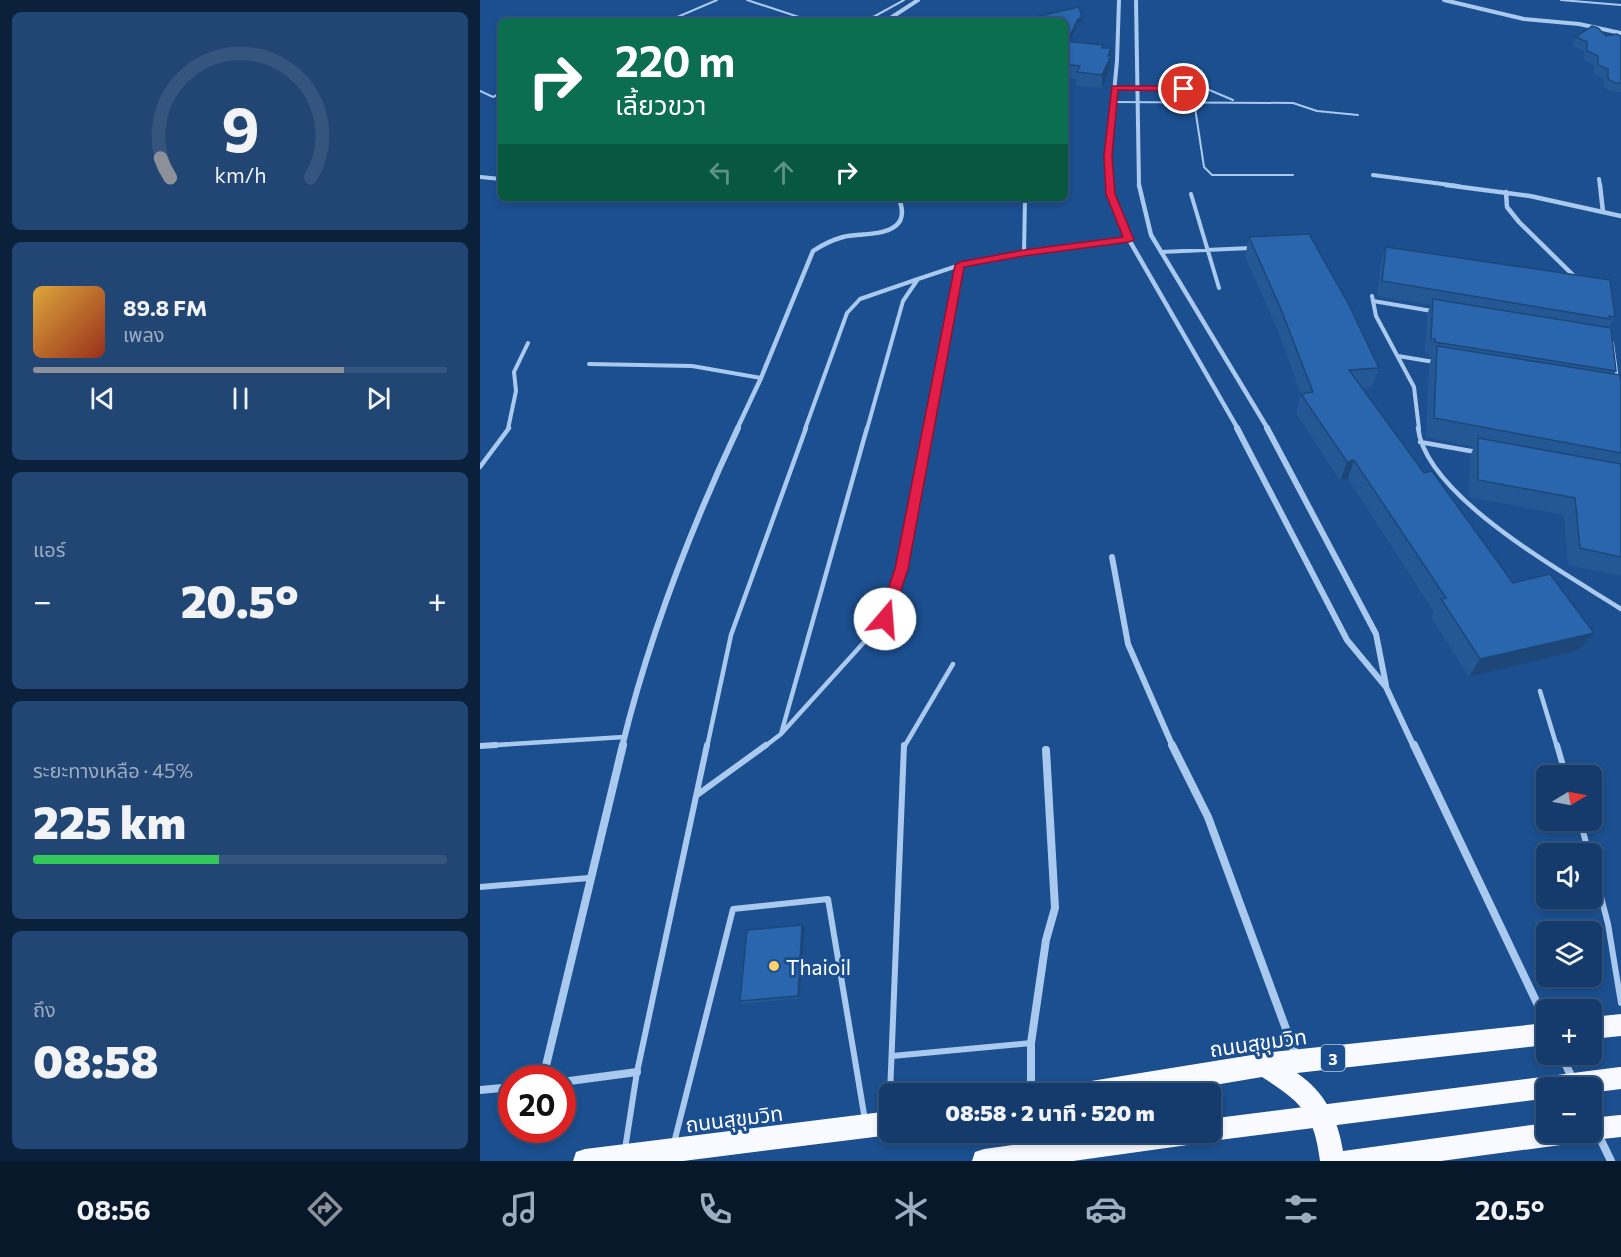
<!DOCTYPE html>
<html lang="th">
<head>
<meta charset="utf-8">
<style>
	body { margin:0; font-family:Commissioner,"Noto Sans Thai",sans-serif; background:#214673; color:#f1f3f6; height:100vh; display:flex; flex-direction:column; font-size:22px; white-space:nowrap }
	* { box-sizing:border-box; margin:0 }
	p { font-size:20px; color:#9dadc1 }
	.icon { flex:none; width:33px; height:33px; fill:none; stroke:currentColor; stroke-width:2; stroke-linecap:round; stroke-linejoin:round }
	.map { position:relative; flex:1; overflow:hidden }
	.side { display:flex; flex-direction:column; gap:12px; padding:12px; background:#0b203b; width:480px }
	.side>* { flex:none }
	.guide { position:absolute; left:18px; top:18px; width:570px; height:183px; border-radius:9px; box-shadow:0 3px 9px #0003,0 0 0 2px #33557e; background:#0b6e4f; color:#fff; overflow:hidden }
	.needle { width:39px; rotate:80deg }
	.tools { position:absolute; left:1056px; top:765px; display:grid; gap:12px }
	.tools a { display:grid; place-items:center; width:66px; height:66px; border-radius:9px; background:#143b6b; box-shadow:0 3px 9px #0003,0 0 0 2px #33557e; font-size:30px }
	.speed { position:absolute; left:18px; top:1065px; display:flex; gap:12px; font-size:30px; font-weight:700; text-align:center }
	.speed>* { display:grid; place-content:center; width:78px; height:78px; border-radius:50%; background:#143b6b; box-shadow:0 3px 9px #0003,0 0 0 2px #33557e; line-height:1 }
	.speed .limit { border:9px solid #d22; background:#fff; color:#111 }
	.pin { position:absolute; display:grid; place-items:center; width:51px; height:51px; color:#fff; margin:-26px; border:3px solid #fff; border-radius:50%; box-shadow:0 2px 6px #0007 }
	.me { position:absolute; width:66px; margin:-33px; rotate:18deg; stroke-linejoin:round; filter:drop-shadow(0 0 4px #0008) }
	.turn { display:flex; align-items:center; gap:21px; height:126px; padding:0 18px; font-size:27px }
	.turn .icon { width:78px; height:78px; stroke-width:2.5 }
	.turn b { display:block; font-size:42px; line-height:51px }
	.lanes { display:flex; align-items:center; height:57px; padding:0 18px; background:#0003; justify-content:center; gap:30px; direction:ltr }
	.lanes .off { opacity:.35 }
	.big { font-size:45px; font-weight:800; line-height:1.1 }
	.side .card { flex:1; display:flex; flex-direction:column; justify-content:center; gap:9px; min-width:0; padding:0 21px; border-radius:9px; background:#214673 }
	.side .dial { align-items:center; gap:0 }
	.dial svg { height:156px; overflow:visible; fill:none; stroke:#33557e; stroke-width:7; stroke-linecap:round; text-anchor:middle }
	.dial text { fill:#f1f3f6; stroke:none }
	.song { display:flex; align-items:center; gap:18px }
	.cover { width:72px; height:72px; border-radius:9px; background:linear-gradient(135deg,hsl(40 70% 55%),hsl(10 70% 35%)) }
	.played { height:6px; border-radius:3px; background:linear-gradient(90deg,#8c9099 75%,#33557e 75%) }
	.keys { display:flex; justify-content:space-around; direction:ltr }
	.heat { display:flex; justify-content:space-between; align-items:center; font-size:33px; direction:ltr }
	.charge { height:9px; border-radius:4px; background:linear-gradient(90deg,#34c759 45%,#33557e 0) }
	.trip { position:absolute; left:399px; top:1083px; width:342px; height:60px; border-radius:9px; background:#143b6b; box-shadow:0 3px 9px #0003,0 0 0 2px #33557e; font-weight:800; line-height:60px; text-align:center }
	.tabs { display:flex; height:96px; justify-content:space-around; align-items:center; background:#08182b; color:#9dadc1 }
	.tabs .icon { width:42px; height:42px }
	.tabs .on { color:#8c9099 }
	.tabs b { font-size:27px; color:#f1f3f6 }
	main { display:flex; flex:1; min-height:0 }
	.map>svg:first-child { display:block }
</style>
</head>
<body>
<main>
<section class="side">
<div class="card dial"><svg viewBox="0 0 100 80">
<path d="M14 69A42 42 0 1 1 86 69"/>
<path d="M14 69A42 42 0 0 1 9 59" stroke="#8c9099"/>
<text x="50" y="56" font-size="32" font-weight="700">9</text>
<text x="50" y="72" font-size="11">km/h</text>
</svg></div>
<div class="card">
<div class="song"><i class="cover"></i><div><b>89.8 FM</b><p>เพลง</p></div></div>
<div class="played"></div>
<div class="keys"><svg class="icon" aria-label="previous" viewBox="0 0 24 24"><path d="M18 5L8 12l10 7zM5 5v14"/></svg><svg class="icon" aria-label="pause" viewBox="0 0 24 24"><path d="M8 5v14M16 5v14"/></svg><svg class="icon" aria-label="next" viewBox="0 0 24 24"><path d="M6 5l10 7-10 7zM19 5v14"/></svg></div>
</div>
<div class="card"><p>แอร์</p>
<div class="heat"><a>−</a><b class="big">20.5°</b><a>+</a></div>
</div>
<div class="card"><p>ระยะทางเหลือ · 45%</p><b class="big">225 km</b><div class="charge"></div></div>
<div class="card"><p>ถึง</p><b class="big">08:58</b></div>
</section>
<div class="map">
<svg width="1141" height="1161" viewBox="0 0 1141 1161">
	<rect width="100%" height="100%" fill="#1b4f8f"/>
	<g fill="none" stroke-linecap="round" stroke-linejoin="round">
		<path stroke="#a9c9ee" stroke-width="2" d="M267,0L331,21
			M1081,0L1141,5
			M188,21L237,0
			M386,21L424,0
			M634,87L727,89L753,100
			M0,91L13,97L21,93
			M714,101L724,167L732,175H813
			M633,102L813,103L837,111L878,115"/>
		<path stroke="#a9c9ee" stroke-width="4" d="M711,194L739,288
			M681,252L771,248
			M544,253L545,198
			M892,296L896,316L934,387L939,429
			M893,301L952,311
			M1132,343L1137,379
			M918,356L954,362
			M109,364L212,366L281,378
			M28,429L36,391L34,372L48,343
			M325,429L367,313L380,299L438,279
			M387,429L423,301L438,279L480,265L544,253L649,240
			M448,429L480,265"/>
		<path stroke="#a9c9ee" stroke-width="4.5" d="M938,428C946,497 1085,573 1141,609
			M940,442L996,452
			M0,467L29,428
			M1060,691L1077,747
			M301,734L387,428
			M0,746L144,737
			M227,747L251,635L326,428
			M284,747L301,734L405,619L421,569L448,428
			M424,747L473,664"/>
		<path stroke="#a9c9ee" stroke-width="6" d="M1077,745L1086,776
			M0,746L16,745
			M217,795L286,745
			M1100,820L1109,854
			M1112,862L1128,924L1141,1003
			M0,887L109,878
			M412,1056L551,1043
			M410,1094L424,745
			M194,1143L253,909L348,899L385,1120
			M145,1149L157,1072L227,745"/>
		<path stroke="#a9c9ee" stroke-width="4" d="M656,0L659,186
			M964,0L1044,19L1099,24L1141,33
			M406,21L438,0
			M893,175L978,186
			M0,177L21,179
			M1119,179L1120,186
			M630,186L628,156L637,61L639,0"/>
		<path stroke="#a9c9ee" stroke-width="4.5" d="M630,185V194L648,238L758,429
			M659,185L671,235L788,429
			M966,185L1050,196L1141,216
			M1120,185L1123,212
			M1026,192L1027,207L1039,222L1095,277
			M257,429L281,378L333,251C342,245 352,240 363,237C379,233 410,237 420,221C424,213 421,205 419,198"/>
		<path stroke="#a9c9ee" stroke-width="6" d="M757,428L867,640L906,687L934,747
			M787,428L896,634L906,685
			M632,557L648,644L693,747
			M142,747C169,636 210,530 258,428"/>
		<path stroke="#a9c9ee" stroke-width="8" d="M692,745L728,817L816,1056
			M934,745L1066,1022
			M1081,1054L1092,1078
			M63,1078L143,745
			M82,1082L157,1072
			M0,1090L32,1087
			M551,1094V1043L566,940L575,908L566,750
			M1118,1134L1131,1161"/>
		<path fill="#f8faff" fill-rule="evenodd" d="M1141,1014V1036L1112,1039V1017Z
			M1066,1023V1045L817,1073C845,1092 858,1119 863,1151L1066,1123V1132H1100L1097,1141L1088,1144L961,1161H840C834,1113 821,1102 782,1077L681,1094H593L597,1086L605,1082L784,1053Z
			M410,1111V1132H416L410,1135L203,1161H93L96,1152L105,1149Z
			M623,1132H727L724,1141L715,1144L593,1161H492L495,1152L504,1149Z"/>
		<path stroke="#f8faff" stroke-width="22" d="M1112,1129L1141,1126
			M730,1130L1141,1078"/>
	</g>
	<path fill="#245895" d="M585,21L602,22L598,23L590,40L585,37Z
		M1126,36L1141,37V92L1131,91L1124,88V78L1114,74V65L1104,60V51L1092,46L1096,37Z
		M585,41L631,48L630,69L622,88L596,86L597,79L585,78Z
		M769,237L899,368L892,387L882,388L944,473L1033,583L1099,650L989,677L951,617L954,612L868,479L860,481L816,413L821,394L796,326L765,257Z
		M906,247L1135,317L1129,328L1136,371L1134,374L1141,384V576L1088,565L1084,515L989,497L990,456L994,447L946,437L949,365L952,357H949V354L945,353L947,314L951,305L897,296L901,261Z
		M325,928L320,998L262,1004L260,1001Z"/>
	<path fill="#1d4779" d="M602,17V22L598,23L590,40V36L598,19Z
		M631,48L630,69L622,88V75L628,56Z
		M874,460L868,479L860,481L867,462Z
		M1114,633L1099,650L989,677L1000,659Z
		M322,925L325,928L320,998L318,996Z"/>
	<path fill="#2a66ad" stroke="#1d4779" stroke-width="1.5" d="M599,7L602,17L598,19L590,36L585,33V21H539Z
		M1112,26L1118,28L1126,36L1137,34L1141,37V83H1135L1128,79V69L1118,65V56L1107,51V42L1096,37Z
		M585,41L623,45L622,48H631L628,56H631L622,75L597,72L600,66L585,64Z
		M829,234L868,303L899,368L869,370L944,473L952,471L1033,583L1070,574L1114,633L1000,659L961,599L966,598L874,460L867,462L821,394L833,392L800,307L769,237Z
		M906,247L1130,280L1135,317L1129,316L1130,319L902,281Z
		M953,299L1131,328L1136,371L955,342V339H951Z
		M957,346L1140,375L1141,384V453L954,418Z
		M998,438L1141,464V557L1100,548L1095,498L998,480Z
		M322,925L318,996L260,1001L267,930Z"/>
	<path fill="#e11d48" stroke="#92132f" stroke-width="1.5" d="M632,86H704L708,89L704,91L638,90L632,156L635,194L654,240L649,242L544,256L484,267L428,569L410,623H400L398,619L415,569L475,265L480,262L544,250L643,237L626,194L624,156Z"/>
	<circle fill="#ffd166" stroke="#1b4f8f" stroke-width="2" cx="294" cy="966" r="6"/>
	<g text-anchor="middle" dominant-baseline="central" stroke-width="6" stroke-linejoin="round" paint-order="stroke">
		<rect fill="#1b4f8f" stroke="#bbcadd" stroke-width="1.5" x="841" y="1045" width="24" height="26" rx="4.5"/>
		<g font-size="16" font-weight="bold" fill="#fff">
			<text x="853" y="1058">3</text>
		</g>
		<g font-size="21" fill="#fff" stroke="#1b4f8f" text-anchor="start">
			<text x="306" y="966">Thaioil</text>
		</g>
		<g font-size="21" fill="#fff" stroke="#1b4f8f">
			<text transform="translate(778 1042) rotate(-8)">ถนนสุขุมวิท</text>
			<text transform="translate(254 1118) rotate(-7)">ถนนสุขุมวิท</text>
		</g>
	</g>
</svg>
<div class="tools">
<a><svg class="needle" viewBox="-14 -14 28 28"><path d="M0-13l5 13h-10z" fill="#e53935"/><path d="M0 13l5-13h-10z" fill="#9dadc1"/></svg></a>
<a><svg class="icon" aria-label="sound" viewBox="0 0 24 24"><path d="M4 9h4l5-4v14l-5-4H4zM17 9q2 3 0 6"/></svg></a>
<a><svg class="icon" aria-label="layers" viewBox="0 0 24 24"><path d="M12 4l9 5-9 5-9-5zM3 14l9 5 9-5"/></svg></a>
<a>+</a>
<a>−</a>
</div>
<div class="speed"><div class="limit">20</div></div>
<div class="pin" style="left:704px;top:89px;background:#d93025"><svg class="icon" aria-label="arrive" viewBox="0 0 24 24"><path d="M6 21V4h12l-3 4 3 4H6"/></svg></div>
<svg class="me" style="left:405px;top:619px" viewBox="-20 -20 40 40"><circle r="19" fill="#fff"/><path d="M0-13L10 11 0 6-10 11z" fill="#e11d48"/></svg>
<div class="trip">08:58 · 2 นาที · 520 m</div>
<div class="guide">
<div class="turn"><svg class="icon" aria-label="right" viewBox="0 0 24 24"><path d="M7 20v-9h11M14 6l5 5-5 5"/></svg><div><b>220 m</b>เลี้ยวขวา</div></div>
<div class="lanes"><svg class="icon off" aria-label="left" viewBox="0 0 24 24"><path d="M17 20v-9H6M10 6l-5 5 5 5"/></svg><svg class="icon off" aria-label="ahead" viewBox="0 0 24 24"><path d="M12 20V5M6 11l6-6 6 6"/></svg><svg class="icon" aria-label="right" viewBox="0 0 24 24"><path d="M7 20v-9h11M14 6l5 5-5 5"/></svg></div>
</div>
</div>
</main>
<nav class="tabs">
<b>08:56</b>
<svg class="icon on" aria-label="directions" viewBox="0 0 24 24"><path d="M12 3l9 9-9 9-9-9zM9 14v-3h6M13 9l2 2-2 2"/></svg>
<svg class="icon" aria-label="music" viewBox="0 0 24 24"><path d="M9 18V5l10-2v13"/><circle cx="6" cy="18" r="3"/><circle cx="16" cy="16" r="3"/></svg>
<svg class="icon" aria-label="phone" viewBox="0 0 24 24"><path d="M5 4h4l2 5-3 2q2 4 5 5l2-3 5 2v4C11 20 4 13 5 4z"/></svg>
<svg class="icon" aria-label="climate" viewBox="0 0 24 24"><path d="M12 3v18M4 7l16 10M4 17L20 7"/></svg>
<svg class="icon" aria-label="car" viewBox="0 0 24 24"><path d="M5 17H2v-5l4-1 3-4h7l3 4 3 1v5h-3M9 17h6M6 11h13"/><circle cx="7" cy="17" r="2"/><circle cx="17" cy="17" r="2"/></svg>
<svg class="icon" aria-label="filters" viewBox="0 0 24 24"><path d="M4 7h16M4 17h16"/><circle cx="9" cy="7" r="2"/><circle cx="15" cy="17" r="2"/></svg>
<b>20.5°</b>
</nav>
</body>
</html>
